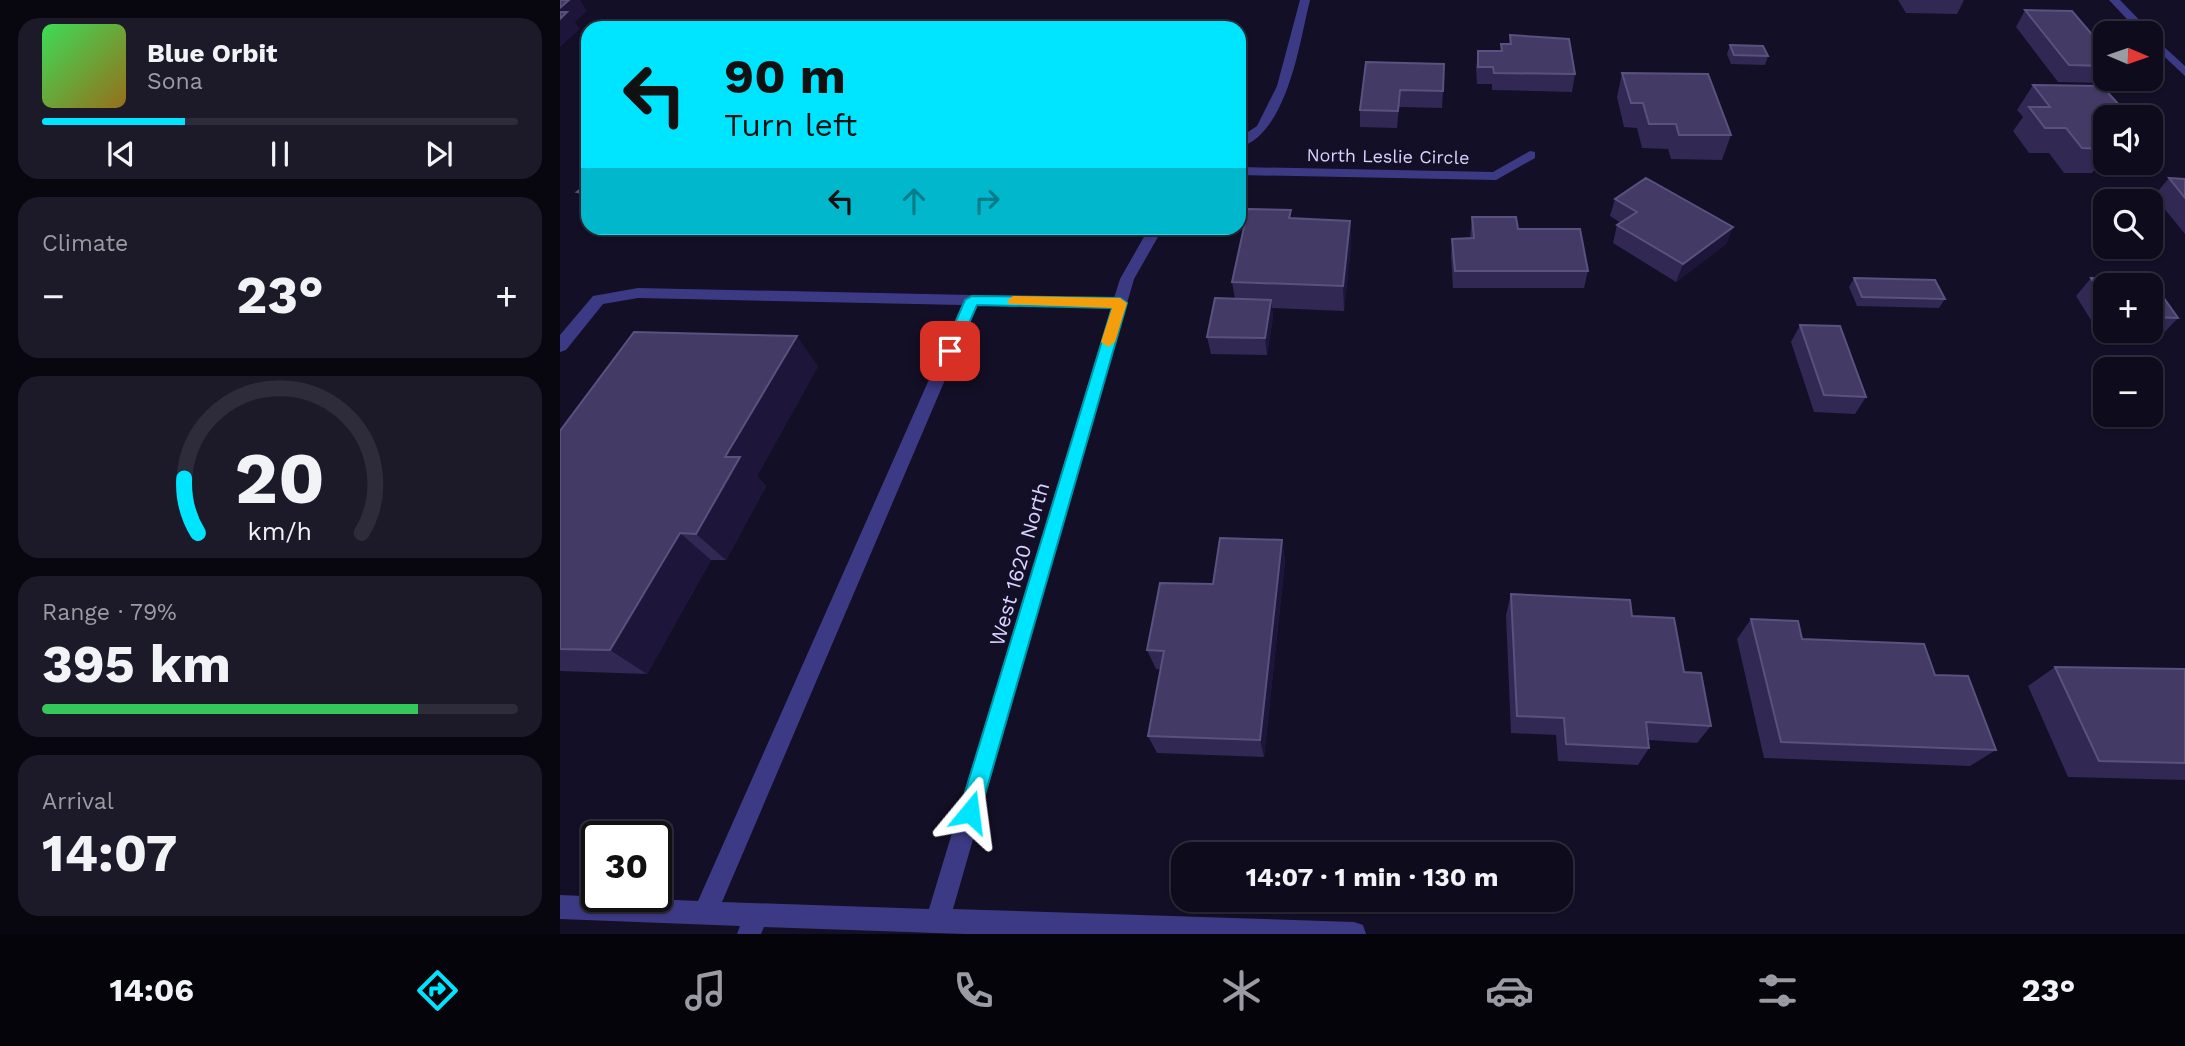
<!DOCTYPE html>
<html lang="en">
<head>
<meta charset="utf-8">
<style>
	body { margin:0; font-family:"Work Sans",sans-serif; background:#1c1929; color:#f1f3f6; height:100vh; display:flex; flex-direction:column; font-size:26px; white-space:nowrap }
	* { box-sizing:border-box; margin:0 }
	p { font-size:23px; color:#9b9ba3 }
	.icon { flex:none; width:38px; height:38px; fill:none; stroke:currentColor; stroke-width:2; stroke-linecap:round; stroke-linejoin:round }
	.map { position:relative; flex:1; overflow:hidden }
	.sheet { display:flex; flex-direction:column; gap:18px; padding:18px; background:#08060f; width:560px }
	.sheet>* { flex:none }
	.guide { position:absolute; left:21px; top:21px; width:665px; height:214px; border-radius:21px; box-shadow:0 2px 5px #0004,0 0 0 2px #2e2b3b; background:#00e5ff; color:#111; overflow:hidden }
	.needle { width:46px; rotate:92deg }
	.fabs { position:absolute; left:1533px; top:21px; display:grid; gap:14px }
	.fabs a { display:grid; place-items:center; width:70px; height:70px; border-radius:14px; background:#0e0b1c; box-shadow:0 2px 5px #0004,0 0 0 2px #2e2b3b; font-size:35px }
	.speed { position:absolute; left:21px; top:821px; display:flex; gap:14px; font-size:35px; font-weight:700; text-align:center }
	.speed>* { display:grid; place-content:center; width:91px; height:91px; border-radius:50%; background:#0e0b1c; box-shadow:0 2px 5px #0004,0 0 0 2px #2e2b3b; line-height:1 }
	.speed .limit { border:4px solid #111; border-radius:10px; background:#fff; color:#111 }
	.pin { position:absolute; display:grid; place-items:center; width:60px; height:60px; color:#fff; margin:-30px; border-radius:14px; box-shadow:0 4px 10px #0006 }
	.me { position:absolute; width:77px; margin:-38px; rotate:16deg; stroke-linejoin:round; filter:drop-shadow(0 0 5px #0008) }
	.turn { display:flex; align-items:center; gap:24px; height:147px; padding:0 28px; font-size:32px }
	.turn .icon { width:91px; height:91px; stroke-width:2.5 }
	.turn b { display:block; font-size:49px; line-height:60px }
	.lanes { display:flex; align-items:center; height:66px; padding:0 28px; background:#0003; justify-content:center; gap:35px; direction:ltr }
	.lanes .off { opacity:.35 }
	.big { font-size:52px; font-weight:700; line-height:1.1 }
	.sheet .tile { flex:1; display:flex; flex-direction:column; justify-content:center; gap:10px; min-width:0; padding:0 24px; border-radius:21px; background:#1c1929 }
	.sheet .dial { align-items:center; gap:0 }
	.dial svg { height:182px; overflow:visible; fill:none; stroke:#2e2b3b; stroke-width:7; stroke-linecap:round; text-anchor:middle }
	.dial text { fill:#f1f3f6; stroke:none }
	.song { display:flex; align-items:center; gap:21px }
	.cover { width:84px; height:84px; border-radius:10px; background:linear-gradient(135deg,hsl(130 70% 55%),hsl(40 70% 35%)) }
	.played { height:7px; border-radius:4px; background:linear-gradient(90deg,#00e5ff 30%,#2e2b3b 30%) }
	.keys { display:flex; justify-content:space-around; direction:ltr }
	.heat { display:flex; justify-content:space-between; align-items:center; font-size:38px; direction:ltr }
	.charge { height:10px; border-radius:5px; background:linear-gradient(90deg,#34c759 79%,#2e2b3b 0) }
	.trip { position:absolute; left:611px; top:842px; width:402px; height:70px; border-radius:21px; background:#0e0b1c; box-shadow:0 2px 5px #0004,0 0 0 2px #2e2b3b; font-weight:700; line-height:70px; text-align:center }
	.dock { display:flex; height:112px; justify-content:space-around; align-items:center; background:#06040b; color:#9b9ba3 }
	.dock .icon { width:49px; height:49px }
	.dock .active { color:#00e5ff }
	.dock b { font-size:32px; color:#f1f3f6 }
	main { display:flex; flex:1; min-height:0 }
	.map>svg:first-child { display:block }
</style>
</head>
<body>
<main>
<section class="sheet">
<div class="tile">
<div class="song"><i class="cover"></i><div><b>Blue Orbit</b><p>Sona</p></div></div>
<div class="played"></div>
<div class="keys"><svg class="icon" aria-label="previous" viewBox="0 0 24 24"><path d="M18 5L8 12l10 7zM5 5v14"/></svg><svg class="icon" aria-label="pause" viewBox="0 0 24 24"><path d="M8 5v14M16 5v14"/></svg><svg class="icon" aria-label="next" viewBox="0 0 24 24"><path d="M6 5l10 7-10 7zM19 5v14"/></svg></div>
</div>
<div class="tile"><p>Climate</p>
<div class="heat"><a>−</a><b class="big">23°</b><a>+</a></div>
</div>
<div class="tile dial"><svg viewBox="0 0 100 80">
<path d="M14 69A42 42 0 1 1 86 69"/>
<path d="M14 69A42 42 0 0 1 8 45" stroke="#00e5ff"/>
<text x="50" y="56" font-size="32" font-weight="700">20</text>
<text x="50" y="72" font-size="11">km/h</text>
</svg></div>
<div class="tile"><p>Range · 79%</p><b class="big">395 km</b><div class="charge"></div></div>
<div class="tile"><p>Arrival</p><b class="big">14:07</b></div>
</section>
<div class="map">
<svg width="1625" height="934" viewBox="0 0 1625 934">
	<rect width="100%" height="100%" fill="#130f26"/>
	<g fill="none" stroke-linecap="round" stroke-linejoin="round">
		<path fill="#3d3a85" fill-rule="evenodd" d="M740,0H750C739,44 728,132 679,148V138L697,126L717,86Z
			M1549,0H1560L1590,31L1592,33L1591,34L1580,33Z
			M1591,35L1625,66V76L1591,44Z
			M970,151L975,152V158L936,180L679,175V167L933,172Z
			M589,228H603L574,279L393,909L794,922L803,925L806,934H405L204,927L201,934H177L180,926L0,919V895L138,901L402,305L78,298L43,304L6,350L0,352V335L33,296L78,288L554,298L560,279ZM417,305L551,308L369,909L162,902Z"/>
	</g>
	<path fill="#312854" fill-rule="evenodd" d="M1338,0H1404L1397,14L1346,13Z
		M1465,10L1545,42V77L1541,83L1498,82L1456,27Z
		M950,35L1015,74L1012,92L932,90V84H917L916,68L918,51H941V44H949Z
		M1170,45L1208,56L1205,65L1171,64L1167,54Z
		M806,62L883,91L882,108L839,107L837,128L800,127V110Z
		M1062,73L1171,135L1162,160L1111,159L1108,149L1082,148L1077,128L1064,127L1057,97Z
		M1473,85L1545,117V163H1573L1571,165H1538L1532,173H1504L1489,153H1469L1453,131L1463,117L1457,110Z
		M1609,178L1625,179V234L1594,196Z
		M28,184V205L17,192Z
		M1055,199L1173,227L1166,244L1116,282L1053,243L1057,225L1061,223L1050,216Z
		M731,210V218L790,221L791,245L784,311L712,308L713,317L707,355L651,354L647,337L675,299L672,282Z
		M912,217L958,229L1028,271L1024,288H893L891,256L892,239L910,238Z
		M1294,278L1385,299L1379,308L1297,306L1289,287Z
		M1531,278L1591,280L1618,318L1601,336L1539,333L1516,296ZM1545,285H1591V331H1545Z
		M1240,325L1306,397L1295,414L1254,412L1231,342Z
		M258,366L197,476L206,486L166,560H151L87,674L0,671V431Z
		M722,540L725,561L704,757L597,753L588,736L601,669H596L587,650L653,584Z
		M951,594L1072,616L1151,726L1137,743L1088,740L1089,748L1078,765L998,761L996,735L951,733L946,615Z
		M1191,619L1242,639L1375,675L1436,750L1410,766L1204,758L1177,639Z
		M1495,667L1625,669V780L1508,777L1468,686Z"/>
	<path fill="#1d163a" d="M9,0H20L27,11L15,22L20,29L0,47V8Z
		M790,221L791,245L784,311L783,286Z
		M1173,227L1166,244L1116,282L1123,264Z
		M711,300L713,317L707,355L705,338Z
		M237,336L258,366L197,476L206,486L166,560L136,534L165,457Z
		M120,533L151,560L87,674L50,650Z
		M722,540L725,561L704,757L700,740Z"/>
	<path fill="#433a66" stroke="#5a527e" stroke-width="2" d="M0,0H9L0,8Z
		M1465,10L1512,11L1535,38H1542L1545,42V56H1544L1545,57V66L1509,65Z
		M0,12H7L0,19Z
		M950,35L1009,39L1015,74L934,73L933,67H918V51H942L941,44H951Z
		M1170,45L1203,46L1208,56L1174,55Z
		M806,62L884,64L883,91L840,90L838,111L800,110Z
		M1062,73L1148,74L1171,135H1119L1116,124H1089L1083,103H1071Z
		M1473,85L1542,86L1570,117H1545V140H1543L1545,143V149L1522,148L1506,128H1485L1469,107H1490Z
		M1086,178L1173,227L1123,264L1057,225L1077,212L1055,199Z
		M1609,178L1625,179V198Z
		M28,184V194L17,192Z
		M688,209L731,210L729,218L790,221L783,286L672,282Z
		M912,217H956L958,229H1020L1028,271H895L892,239L914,238Z
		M1294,278L1375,280L1385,299L1302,297Z
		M1531,278L1591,280L1618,318L1591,317V285H1545V300Z
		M655,298L711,300L705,338L647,337Z
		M1240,325L1280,326L1306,397L1264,395Z
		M74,332L237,336L165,457H180L136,534L120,533L50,650L0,649V431Z
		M660,538L722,540L700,740L588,736L604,651L587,650L600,583L653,584Z
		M951,594L1070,600L1072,616L1114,618L1124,672L1141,673L1151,726L1086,722L1089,748L1006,744L1004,718L957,716Z
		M1191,619L1238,621L1242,639L1364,644L1375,675L1408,676L1436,750L1221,742Z
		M1495,667L1625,669V763L1539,761Z"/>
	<path fill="#00e5ff" stroke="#0095a6" stroke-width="2" d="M412,296L560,298L567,303L420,812L417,819L410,822L402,819L399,812L552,308L417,305L395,355H385L383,351L405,300Z"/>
	<path fill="#f59e0b" d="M453,296L560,298L567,303L555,342L548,347L541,342L552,308L449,304L447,301Z"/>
	<g text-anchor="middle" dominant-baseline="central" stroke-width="7" stroke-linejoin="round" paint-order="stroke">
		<g font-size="18" fill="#d9d4ff" stroke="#130f26">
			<text transform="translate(828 156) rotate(1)">North Leslie Circle</text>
		</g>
		<g font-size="21" fill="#d9d4ff" stroke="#130f26">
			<text transform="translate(459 564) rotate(-74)">West 1620 North</text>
		</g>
	</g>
</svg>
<div class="fabs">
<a><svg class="needle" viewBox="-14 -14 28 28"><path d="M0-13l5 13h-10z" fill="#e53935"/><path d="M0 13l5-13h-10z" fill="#9b9ba3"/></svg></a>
<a><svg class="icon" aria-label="sound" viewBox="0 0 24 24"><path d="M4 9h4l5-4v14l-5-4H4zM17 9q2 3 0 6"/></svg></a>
<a><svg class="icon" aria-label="search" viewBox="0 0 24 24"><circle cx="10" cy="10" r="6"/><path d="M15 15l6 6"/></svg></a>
<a>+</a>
<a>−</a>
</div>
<div class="speed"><div class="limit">30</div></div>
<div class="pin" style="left:390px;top:351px;background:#d93025"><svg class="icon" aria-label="arrive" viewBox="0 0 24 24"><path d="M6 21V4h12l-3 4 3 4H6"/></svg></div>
<svg class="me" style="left:410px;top:812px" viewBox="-20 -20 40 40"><path d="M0-17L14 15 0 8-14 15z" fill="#00e5ff" stroke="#fff" stroke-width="4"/></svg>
<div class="trip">14:07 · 1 min · 130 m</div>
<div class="guide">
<div class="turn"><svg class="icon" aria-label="left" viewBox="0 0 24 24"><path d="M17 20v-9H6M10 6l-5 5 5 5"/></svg><div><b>90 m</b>Turn left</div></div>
<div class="lanes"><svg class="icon" aria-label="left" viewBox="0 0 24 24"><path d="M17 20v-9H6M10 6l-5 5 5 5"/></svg><svg class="icon off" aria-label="ahead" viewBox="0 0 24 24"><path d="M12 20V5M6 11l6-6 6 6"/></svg><svg class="icon off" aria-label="right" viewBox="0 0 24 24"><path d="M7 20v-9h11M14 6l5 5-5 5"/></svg></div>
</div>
</div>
</main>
<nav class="dock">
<b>14:06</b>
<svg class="icon active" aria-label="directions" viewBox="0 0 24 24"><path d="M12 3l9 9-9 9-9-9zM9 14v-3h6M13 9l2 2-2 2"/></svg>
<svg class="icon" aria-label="music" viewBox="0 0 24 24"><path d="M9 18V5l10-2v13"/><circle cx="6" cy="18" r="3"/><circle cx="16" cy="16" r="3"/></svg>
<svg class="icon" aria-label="phone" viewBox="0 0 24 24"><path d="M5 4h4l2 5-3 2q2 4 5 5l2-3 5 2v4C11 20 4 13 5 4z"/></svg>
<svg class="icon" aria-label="climate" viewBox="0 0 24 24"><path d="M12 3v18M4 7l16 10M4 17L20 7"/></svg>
<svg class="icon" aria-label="car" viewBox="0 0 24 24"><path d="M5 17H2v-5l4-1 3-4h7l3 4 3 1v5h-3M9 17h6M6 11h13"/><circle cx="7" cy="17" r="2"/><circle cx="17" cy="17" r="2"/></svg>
<svg class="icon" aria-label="filters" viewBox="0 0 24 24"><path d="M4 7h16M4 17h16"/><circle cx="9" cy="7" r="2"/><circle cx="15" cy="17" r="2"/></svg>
<b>23°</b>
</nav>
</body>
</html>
